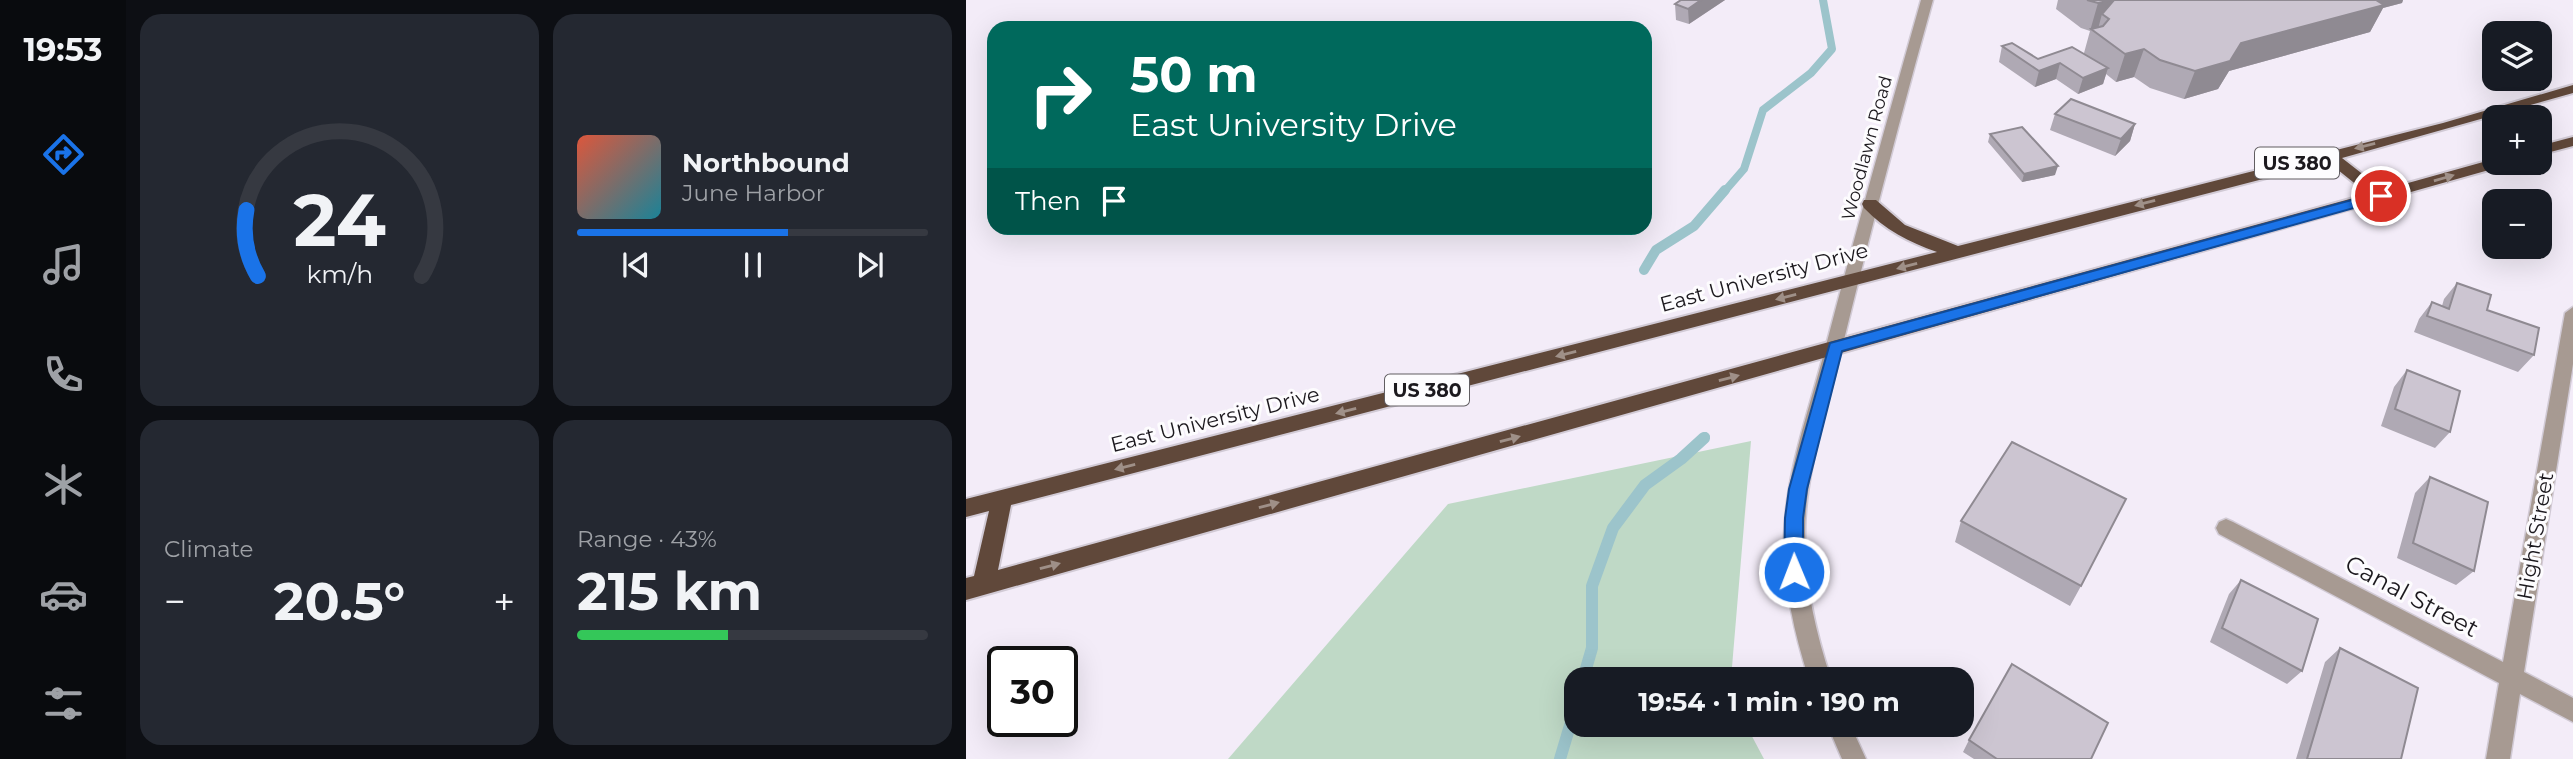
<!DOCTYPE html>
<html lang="en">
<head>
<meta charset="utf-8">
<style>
	body { margin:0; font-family:Montserrat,sans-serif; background:#242831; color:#f1f3f6; height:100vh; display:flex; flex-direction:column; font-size:26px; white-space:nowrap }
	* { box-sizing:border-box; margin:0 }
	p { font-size:23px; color:#9ea1a6 }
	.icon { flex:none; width:38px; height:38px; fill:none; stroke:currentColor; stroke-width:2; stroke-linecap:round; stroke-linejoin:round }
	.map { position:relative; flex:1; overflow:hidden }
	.details { display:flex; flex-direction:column; gap:14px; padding:14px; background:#0d0f14; width:840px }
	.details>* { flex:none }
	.banner { position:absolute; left:21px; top:21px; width:665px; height:214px; border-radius:21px; box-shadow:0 7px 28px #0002; background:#00695c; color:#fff; overflow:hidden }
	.fabs { position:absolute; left:1516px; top:21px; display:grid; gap:14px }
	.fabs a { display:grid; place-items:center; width:70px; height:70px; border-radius:14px; background:#171b24; box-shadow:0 7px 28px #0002; font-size:35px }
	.speed { position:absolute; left:21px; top:646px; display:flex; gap:14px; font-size:35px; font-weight:700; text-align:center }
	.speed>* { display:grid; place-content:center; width:91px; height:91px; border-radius:50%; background:#171b24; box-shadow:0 7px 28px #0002; line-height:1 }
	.speed .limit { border:4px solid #111; border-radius:10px; background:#fff; color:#111 }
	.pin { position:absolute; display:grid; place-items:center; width:60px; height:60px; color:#fff; margin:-30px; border:4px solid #fff; border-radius:50%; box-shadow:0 2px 7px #0007 }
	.me { position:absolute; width:77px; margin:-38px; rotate:359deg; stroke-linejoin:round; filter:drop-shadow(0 0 5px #0008) }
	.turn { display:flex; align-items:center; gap:24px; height:147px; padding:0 28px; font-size:32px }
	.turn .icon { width:91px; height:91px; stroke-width:2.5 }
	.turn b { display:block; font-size:49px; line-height:60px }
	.then { display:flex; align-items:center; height:66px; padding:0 28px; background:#0003; gap:14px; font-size:26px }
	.big { font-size:52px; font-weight:700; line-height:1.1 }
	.details .tile { flex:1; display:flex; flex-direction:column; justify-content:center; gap:10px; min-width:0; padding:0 24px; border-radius:21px; background:#242831 }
	.details .dial { align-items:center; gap:0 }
	.dial svg { height:182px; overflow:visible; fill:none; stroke:#363941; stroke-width:7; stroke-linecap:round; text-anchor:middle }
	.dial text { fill:#f1f3f6; stroke:none }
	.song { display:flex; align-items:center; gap:21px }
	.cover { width:84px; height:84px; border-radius:10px; background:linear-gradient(135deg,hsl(10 70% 55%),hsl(190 70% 35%)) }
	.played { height:7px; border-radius:4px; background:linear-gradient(90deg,#1a73e8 60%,#363941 60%) }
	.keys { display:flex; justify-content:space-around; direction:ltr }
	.heat { display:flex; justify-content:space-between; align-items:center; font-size:38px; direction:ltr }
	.charge { height:10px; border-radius:5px; background:linear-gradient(90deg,#34c759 43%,#363941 0) }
	.details .tiles { flex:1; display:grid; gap:14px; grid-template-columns:repeat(2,1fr) }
	.trip { position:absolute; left:598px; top:667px; width:410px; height:70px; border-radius:21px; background:#171b24; box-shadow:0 7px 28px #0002; font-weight:700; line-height:70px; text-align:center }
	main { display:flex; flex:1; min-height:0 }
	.tab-bar { display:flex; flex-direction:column; width:126px; justify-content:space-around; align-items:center; background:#090b0e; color:#9ea1a6 }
	.tab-bar .icon { width:49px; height:49px }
	.tab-bar .selected { color:#1a73e8 }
	.tab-bar b { font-size:32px; color:#f1f3f6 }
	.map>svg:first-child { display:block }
</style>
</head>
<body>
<main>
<nav class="tab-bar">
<b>19:53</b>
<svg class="icon selected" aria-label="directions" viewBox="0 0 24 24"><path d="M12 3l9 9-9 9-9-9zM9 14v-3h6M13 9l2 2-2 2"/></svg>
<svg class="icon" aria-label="music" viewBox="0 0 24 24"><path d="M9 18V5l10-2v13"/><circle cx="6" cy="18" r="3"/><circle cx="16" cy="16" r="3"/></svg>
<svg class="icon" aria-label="phone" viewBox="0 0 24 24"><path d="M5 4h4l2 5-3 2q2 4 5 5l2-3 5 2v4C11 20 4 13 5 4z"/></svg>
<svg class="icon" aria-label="climate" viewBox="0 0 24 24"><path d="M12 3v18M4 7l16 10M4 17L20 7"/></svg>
<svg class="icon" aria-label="car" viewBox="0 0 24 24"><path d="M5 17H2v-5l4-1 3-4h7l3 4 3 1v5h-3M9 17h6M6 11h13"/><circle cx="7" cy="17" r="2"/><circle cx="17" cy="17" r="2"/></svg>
<svg class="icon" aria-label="filters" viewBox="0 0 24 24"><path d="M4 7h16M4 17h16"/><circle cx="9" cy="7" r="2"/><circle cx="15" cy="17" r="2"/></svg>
</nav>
<section class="details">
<div class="tiles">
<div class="tile dial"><svg viewBox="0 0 100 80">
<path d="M14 69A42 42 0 1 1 86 69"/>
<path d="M14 69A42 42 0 0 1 9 40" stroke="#1a73e8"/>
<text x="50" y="56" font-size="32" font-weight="700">24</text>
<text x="50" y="72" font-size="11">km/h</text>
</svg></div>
<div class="tile">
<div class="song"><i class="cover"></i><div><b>Northbound</b><p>June Harbor</p></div></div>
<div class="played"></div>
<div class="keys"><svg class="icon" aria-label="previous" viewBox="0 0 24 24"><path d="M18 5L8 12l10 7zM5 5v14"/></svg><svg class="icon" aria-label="pause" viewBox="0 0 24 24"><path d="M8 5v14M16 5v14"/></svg><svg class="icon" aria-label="next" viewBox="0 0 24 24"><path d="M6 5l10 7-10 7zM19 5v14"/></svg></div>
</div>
<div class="tile"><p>Climate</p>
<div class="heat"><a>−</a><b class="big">20.5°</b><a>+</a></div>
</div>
<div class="tile"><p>Range · 43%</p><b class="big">215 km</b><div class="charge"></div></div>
</div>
</section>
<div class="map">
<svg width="1607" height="759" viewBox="0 0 1607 759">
	<rect width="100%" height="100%" fill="#f3ecf8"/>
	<path fill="#bfd9c6" d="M785,441L765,679H611V724L780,725L798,759H262L482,504Z"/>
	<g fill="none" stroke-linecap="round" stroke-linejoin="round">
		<path stroke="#9cc4cb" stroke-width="8" d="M758,192L778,169L797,110L845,73L866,49L857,0"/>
		<path stroke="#9cc4cb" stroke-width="10" d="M678,270L690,250L728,226L759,190
			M736,440L739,437"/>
		<path stroke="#9cc4cb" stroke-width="12" d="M617,679L626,648V586L647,528L679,485L715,459L738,438
			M594,759L611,702"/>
		<defs>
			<path id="minor" d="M955,0H967C934,118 903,237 874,356C860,415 838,477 839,538C839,587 850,633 865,679H843C828,633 818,587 818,539C819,476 842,413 858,353C889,234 922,117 955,0Z
				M1607,307V364L1558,672L1607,698V722L1554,694L1544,759H1520L1533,683L1253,534L1250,528L1253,522L1260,519L1267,522L1537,662L1599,313Z
				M861,724H884L900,759H876Z"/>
			<path id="trunk" d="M1607,85V93L1376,158L1417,190L1528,159V163H1539L1537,166L0,600V578L8,576L23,511L0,517V499L971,252C943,242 919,230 898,208L896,204L898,200H910L939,225L992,246L1477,123ZM1362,162L1402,194L32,570L45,505Z
				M1607,137V146L1573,155V146Z"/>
		</defs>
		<use href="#minor" stroke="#d1cad5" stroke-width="3"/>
		<use href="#trunk" stroke="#d1cad5" stroke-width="4"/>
		<use href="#minor" fill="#a79a92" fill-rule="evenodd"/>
		<use href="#trunk" fill="#60483a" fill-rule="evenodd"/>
	</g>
	<path fill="#afa9b4" d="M714,0H759L723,24L710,20L709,4Z
		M1092,0H1437L1436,3L1417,8L1404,32L1263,71L1252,89L1218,99L1184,88L1168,77L1150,82L1140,74L1137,84L1112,94L1090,79L1069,87L1033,62L1036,46L1072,59L1118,53L1124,31L1115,28L1090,9Z
		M1089,114L1169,124L1164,141L1149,156L1084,130Z
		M1024,134L1089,175L1056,182L1022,142Z
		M1491,283L1521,310L1568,355L1552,372L1448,332L1453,319L1466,302L1476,306L1478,299Z
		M1441,370L1484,432L1469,448L1415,426L1428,387Z
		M1464,477L1508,571L1490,585L1431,558L1449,493Z
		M995,521L1115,586L1104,606L989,542Z
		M1275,580L1336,671L1321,684L1244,642L1263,594Z
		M1374,648L1435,759H1330L1359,662Z
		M1003,740L1125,759H1008L997,752Z"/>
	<path fill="#8f8a92" d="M735,0H759L723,24L722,9Z
		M1148,0L1136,14L1132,29H1125L1124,31L1132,3Z
		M1392,0H1437L1436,3L1417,8L1404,32L1263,71L1252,89L1218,99L1229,71L1275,43Z
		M1178,49L1168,77L1150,82L1159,54Z
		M1094,63L1090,79L1069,87L1073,71Z
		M1142,68L1137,84L1112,94L1117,78Z
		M1169,124L1164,141L1149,156L1155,139Z
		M1092,166L1089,175L1056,182L1058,174Z"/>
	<path fill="#ccc5d1" stroke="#8f8a92" stroke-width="2" d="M715,0H735L722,9L709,4Z
		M1121,0H1146L1132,3Z
		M1148,0H1410L1418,5L1275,43L1264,61L1229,71L1194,60L1178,49L1159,54L1125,29L1137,26L1143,19L1136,14Z
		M1046,43L1072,59L1106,47L1142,68L1117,78L1094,63L1073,71L1036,46Z
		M1105,99L1169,124L1155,139L1089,114Z
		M1056,127L1092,166L1058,174L1024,134Z
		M1491,283L1525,295L1521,310L1573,328L1568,355L1461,316L1466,302L1483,309Z
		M1441,370L1494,391L1484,432L1429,409Z
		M1046,442L1160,499L1115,586L995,521Z
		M1464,477L1522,502L1508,571L1447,543Z
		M1275,580L1352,619L1336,671L1256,628Z
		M1374,648L1452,688L1435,759H1341Z
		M1046,664L1142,723L1125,759H1031L1003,740Z"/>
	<defs><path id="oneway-solid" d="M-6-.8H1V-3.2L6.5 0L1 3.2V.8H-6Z" transform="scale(1.75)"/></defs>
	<g fill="#9f9088">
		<use href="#oneway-solid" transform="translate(1399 146) rotate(166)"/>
		<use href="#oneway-solid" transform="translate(1478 178) rotate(-16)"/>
		<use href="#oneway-solid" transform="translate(1179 203) rotate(165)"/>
		<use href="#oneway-solid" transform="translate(941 266) rotate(165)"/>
		<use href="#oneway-solid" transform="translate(820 297) rotate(166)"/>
		<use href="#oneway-solid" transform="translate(600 354) rotate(166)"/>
		<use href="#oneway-solid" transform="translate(763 378) rotate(-15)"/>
		<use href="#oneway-solid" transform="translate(380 411) rotate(166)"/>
		<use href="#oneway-solid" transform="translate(544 439) rotate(-15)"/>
		<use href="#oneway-solid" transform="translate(159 467) rotate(166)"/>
		<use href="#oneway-solid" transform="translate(303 505) rotate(-15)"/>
		<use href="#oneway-solid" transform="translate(84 566) rotate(-15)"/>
	</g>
	<path fill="#1a73e8" stroke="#114b97" stroke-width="2" d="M1415,192L1420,193V199L876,351L841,489L837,518V572L835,578L828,581L821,578L818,572L819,518L823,489L864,343Z"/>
	<g text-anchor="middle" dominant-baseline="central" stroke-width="6" stroke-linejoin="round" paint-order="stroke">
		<g font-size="18" fill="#1c191e" stroke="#fdfcfe">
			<text transform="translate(901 148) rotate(-75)">Woodlawn Road</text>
		</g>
		<g fill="#fdfcfe" stroke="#605d61" stroke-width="2">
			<rect x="1289" y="147.5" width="84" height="31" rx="5"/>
			<rect x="419" y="374.5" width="84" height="31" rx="5"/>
		</g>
		<g font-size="19" font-weight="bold" fill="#1c191e">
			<text x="1331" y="163">US 380</text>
			<text x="461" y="390">US 380</text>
		</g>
		<g font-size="21" fill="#1c191e" stroke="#fdfcfe">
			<text transform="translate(798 277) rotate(-15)">East University Drive</text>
			<text transform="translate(249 419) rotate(-14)">East University Drive</text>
			<text transform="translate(1569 536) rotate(-80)">Hight Street</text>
		</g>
		<g font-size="24" fill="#1c191e" stroke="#fdfcfe">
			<text transform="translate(1446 596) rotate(28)">Canal Street</text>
		</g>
	</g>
</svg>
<div class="fabs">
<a><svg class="icon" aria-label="layers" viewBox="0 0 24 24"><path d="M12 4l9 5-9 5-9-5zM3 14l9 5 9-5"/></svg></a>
<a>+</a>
<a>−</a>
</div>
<div class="speed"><div class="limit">30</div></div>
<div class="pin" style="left:1415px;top:196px;background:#d93025"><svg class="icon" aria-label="arrive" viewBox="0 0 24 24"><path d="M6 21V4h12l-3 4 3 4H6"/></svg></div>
<svg class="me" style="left:828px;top:572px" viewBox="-20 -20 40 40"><circle r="17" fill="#1a73e8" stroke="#fff" stroke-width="3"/><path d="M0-11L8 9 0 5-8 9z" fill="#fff"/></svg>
<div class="trip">19:54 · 1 min · 190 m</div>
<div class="banner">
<div class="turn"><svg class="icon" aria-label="right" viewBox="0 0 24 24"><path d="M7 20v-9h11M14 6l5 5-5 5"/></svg><div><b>50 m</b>East University Drive</div></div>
<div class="then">Then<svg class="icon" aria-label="arrive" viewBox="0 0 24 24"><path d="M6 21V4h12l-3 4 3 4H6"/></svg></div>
</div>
</div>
</main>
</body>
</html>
